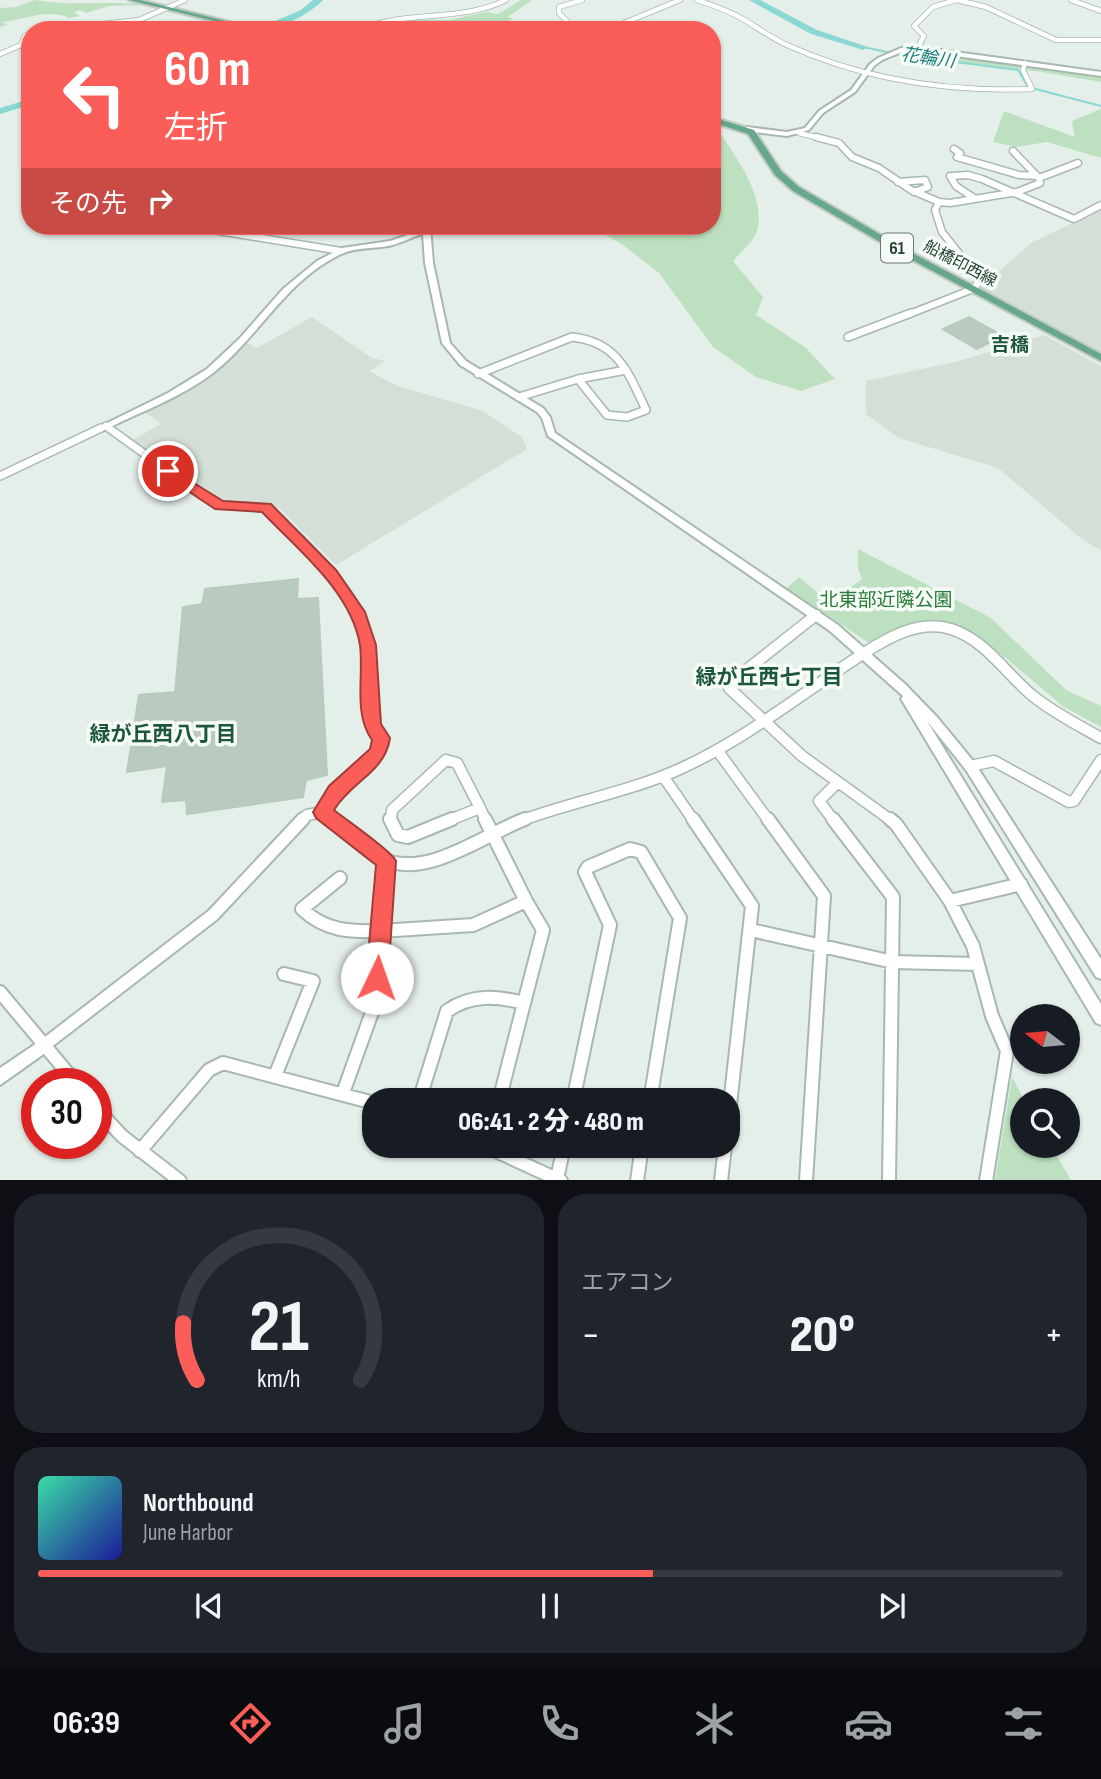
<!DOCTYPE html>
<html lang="ja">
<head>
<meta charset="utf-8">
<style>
	body { margin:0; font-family:"Sofia Sans Condensed","Noto Sans JP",sans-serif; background:#20242c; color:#f1f3f6; height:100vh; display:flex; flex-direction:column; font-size:26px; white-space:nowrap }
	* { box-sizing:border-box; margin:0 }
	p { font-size:23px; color:#9ea1a6 }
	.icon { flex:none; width:38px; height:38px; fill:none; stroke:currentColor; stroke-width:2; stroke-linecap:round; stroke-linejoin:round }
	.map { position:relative; height:1180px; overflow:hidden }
	.drawer { display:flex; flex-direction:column; gap:14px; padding:14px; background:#0d0f14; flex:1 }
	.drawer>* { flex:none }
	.top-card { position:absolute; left:21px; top:21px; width:700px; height:214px; border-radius:28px; box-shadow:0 2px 5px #0004; background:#fb5e58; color:#fff; overflow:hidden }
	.needle { width:46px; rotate:286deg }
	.controls { position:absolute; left:1010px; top:1004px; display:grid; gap:14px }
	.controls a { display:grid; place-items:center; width:70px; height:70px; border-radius:50%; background:#171b24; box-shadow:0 2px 5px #0004; font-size:35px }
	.speed { position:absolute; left:21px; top:1068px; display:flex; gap:14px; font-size:35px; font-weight:700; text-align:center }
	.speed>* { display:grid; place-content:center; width:91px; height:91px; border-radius:50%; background:#171b24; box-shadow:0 2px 5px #0004; line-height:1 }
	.speed .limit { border:10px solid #d22; background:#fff; color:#111 }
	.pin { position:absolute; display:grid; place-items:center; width:60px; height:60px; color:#fff; margin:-30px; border:4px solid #fff; border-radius:50%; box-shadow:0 2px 7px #0007 }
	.me { position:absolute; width:77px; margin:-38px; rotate:3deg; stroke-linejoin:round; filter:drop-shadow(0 0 5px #0008) }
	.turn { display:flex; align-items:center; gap:24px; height:147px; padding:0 28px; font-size:32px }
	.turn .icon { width:91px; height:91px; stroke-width:2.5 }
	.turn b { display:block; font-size:49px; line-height:60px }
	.then { display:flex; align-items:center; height:66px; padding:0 28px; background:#0003; gap:14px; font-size:26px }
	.big { font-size:52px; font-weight:800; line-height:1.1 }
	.drawer .widget { flex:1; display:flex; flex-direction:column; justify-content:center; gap:10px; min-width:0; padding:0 24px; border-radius:28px; background:#20242c }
	.drawer .dial { align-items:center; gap:0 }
	.dial svg { height:182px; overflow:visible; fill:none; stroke:#363941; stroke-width:7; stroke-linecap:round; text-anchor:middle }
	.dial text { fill:#f1f3f6; stroke:none }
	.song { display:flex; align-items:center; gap:21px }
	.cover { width:84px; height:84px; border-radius:10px; background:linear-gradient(135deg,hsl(160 70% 55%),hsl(240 70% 35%)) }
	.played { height:7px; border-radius:4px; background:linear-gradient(90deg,#fb5e58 60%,#363941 60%) }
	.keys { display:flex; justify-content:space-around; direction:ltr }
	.heat { display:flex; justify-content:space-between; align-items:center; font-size:38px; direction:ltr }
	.drawer .tiles { flex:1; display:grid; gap:14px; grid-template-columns:1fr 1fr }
	.widget:last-child { grid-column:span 2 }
	.trip { position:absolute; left:362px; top:1088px; width:378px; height:70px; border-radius:28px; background:#171b24; box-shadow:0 2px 5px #0004; font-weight:800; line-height:70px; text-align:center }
	.tabs { display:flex; height:112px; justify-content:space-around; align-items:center; background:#090b0e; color:#9ea1a6 }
	.tabs .icon { width:49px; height:49px }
	.tabs .active { color:#fb5e58 }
	.tabs b { font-size:32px; color:#f1f3f6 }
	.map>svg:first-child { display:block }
</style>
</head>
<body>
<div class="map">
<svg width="1101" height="1181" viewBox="0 0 1101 1181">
	<rect width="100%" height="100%" fill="#e5efe9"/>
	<path fill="#d3dfd7" d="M1101,209V354L980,288L1031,243Z
		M312,317L372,358L386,361L369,371L398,386L483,411L522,437L527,449L336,565L279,508L225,502L205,494L131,441L161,424L143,411L212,375L247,343L257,348Z
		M1044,335L1101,366V551L1077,535L998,468L899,438L866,414V381L959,361Z"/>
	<path fill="#bde1c0" d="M35,0C73,7 106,0 146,5L109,6L86,13L80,10L74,12L80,16L69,18C48,8 25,20 2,22L8,25L0,27V8L16,7Z
		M521,0H532L508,17L514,19L493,26L480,21L461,28L442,29L447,30H393L385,25L362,30L398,20H449L486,12L498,14Z
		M938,57L1036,66L1101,78V82L1042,72L928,59Z
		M1101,109V158L1047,142L1016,147L993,142L1004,111L1075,137L1072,121Z
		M712,134L722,136C739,161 766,199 757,231C754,241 740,253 733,261L763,297L756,315L805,347L835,379L801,391L756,377L713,347L659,273L623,245L590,226H712Z
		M858,549L991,618L1066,690L1101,706V727L1064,707L1007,659L971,633L925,621L869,643L787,588L799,577L825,599H845L851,587L862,579L858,568Z
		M1012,1077L1025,1101H1022V1146H1051L1071,1180H995Z"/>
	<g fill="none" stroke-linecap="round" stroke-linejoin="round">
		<path stroke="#8bd7d3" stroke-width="2" d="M863,47L901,55L1018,70L1028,87L1101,106"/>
		<path fill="#8bd7d3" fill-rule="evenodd" d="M313,0H323C306,17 279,30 254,30L301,10Z
			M749,0H760L817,30L868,47L863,50L811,34Z
			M30,99V105L0,114V108Z"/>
	</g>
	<path fill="#bacac1" stroke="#b7cabe" stroke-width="2" d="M969,317L1003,336L977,349L943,329Z
		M298,579L297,599L318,598L327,775L306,780L303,797L187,814L186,800L162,802L167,766L127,772L139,695L175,692L183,607L202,604L205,589Z"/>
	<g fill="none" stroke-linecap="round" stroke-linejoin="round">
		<defs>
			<path id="minor-far4" d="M697,0C712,5 727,10 741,18C757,27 771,38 787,45C864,80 948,92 1032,89L1023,70L1025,63
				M957,0L986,7L1056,40H1101
				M1071,0L1101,11
				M49,30L139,20L185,0
				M359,30C406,9 459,23 506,0
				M561,30L567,21L559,13V7L582,0
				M620,30L624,23L680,0
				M917,49L924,36L914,26L933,7L956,0
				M0,54L21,45L25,36L30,33
				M799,133L823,139"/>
			<path id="minor-far3" d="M816,137L839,143L852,157L879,168L911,190L939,202L950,203L1017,192L1040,183L1039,178L1013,151
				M954,149L960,153L957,157L1019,175L1037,176
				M1039,178L1078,163
				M898,182L925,180L928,187L914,192
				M974,198L956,186L950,176L968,175L982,179L1074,219L1101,205
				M188,226L341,251
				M907,315L973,289L978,283L974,272L942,232L935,210L939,202"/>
			<path id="minor-far2" d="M848,337L911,313
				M478,374L572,337C618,342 628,372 646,410L627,417L607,415L578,379L626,370
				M519,397L578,379
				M106,426L201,495L220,505L266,508L296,538
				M0,476L101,428"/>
			<path id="minor-far1" d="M295,536C325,566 362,602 368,647C371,667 367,687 370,707C372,725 382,734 379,753L336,792L323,812
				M816,615L730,683L729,688L802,756L892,821
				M717,750L769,821
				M970,766L994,761L1069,802L1074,801L1101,760
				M663,776L694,821
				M480,808L486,821
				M301,821L307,815L323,812L334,821
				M391,821L392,810L446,760L457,763L480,808
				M447,821L480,808
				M520,821C573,801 630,792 682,768C745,739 800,695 858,657C885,639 918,619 951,629C986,640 1006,674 1033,696C1054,713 1078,725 1101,738
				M834,821L819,801L838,782"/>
			<path id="minor" d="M332,819C347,832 361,847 378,857C425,882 482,835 525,819
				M390,819L398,835L408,837L452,819
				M693,819L752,906L728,1123
				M768,819L824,896L806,1181
				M833,819L893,897L889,1181
				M890,819L896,824L950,901L973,946L992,1016L1007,1051L986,1181
				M340,878L302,909C325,931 350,932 380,931L386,861
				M950,901L1021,884
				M751,930L893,962L978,964
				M0,992L76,1083
				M43,1046L213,915L303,819
				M275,1076L313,981L284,974
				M343,1093L376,1001L380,931L473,925L526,901L485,819
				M419,1101L447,1011C471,994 496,996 524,1003L543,930L526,901
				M499,1101L524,1003
				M573,1101L610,925L585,872L588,867L630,849L641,852L680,918L650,1101
				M96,1108L122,1136L180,1181
				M485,1146L561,1181
				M140,1151L209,1070L223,1063L374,1103
				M557,1179L564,1146
				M637,1181L642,1146
				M721,1181L725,1146"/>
			<path id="tertiary" d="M901,48H926L1101,72V76L926,52H902L882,60L874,66L855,92L823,113L809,130L787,136L747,131L744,129L747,127L787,132L805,128L819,111L851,90L870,64L878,58Z
				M423,226H430L433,263L450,343L466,361L543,408L550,417L555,433L838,625L905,684L937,717L974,762L1101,959V979L1096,977L966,770L927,721L1101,1004V1025L1096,1023L903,702L901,699L903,696L830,631L548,436L542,418L537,412L460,365L442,343L425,263L423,234C411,237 400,244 388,246C372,249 356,247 341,254C286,280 259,337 213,373C180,398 140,412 104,430L101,431L97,428L168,393L207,369L239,339L283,289L317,261L342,248L390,241L423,230Z
				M43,1039L48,1041L50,1046L48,1051L0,1085V1068Z"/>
			<path id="primary" d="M129,0H140L263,30H250Z
				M712,117L754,130L781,171L799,187L905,249L1101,354V361L899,253L793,191L775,175L748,134L712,122Z"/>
		</defs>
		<use href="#minor-far4" stroke="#a7b8af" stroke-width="6"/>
		<use href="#minor-far3" stroke="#a7b8af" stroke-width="9"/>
		<use href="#minor-far2" stroke="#a7b8af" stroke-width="10"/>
		<use href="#minor-far1" stroke="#a7b8af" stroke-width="13"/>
		<use href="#minor" stroke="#a7b8af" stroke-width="16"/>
		<use href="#tertiary" stroke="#a7b8af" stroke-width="4"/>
		<use href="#primary" stroke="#c1cac6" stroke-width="4"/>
		<use href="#minor-far4" stroke="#fff" stroke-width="4.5"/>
		<use href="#minor-far3" stroke="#fff" stroke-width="6"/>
		<use href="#minor-far2" stroke="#fff" stroke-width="7"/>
		<use href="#minor-far1" stroke="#fff" stroke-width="10"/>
		<use href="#minor" stroke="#fff" stroke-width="12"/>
		<use href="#tertiary" fill="#fff" fill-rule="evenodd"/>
		<use href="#primary" fill="#67a88a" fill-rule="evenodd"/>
	</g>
	<path fill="#fb5e58" stroke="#a33d39" stroke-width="2" d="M168,467L223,501L271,504L336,570L365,612L376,645L381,724L390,738C385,772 352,781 334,810C346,820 392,851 396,861L388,978L385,985L377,988L370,985L366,978L376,865L316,818L313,812L329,786L370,749L372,740C353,714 364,676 360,645C351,591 298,550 262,512L215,509L163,474V468Z"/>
	<g text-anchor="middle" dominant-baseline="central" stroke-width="7" stroke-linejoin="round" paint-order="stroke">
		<g font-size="16" fill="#234334" stroke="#f7fbf8">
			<text transform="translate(960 264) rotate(28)">船橋印西線</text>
		</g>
		<g font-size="18" font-style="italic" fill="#177e7a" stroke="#f7fbf8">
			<text transform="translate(928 58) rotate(8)">花輪川</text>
		</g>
		<rect fill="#f7fbf8" stroke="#637a6f" stroke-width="2" x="881" y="233.5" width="32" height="29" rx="5"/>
		<g font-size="18" font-weight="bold" fill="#234334">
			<text x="897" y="248">61</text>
		</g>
		<g font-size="19" font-weight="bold" fill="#1c573d" stroke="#f7fbf8">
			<text x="1010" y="345">吉橋</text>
		</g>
		<g font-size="19" fill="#297d38" stroke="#f7fbf8">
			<text x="886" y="600">北東部近隣公園</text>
		</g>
		<g font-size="21" font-weight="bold" fill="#1c573d" stroke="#f7fbf8">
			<text x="769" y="677">緑が丘西七丁目</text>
			<text x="163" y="734">緑が丘西八丁目</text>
		</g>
	</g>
</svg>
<div class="controls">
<a><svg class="needle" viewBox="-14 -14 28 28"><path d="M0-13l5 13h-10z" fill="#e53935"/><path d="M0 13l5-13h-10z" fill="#9ea1a6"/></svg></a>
<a><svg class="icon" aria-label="search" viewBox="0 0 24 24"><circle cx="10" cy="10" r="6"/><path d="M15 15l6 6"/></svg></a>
</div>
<div class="speed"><div class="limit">30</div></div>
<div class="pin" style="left:168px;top:471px;background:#d93025"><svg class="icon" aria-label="arrive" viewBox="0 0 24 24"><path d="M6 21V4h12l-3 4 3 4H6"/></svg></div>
<svg class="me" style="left:377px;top:978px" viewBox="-20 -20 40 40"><circle r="19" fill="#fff"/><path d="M0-13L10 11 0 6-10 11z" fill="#fb5e58"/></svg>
<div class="trip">06:41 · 2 分 · 480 m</div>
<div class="top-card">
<div class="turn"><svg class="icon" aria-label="left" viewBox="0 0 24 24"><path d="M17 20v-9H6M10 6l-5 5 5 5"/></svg><div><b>60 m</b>左折</div></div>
<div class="then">その先<svg class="icon" aria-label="right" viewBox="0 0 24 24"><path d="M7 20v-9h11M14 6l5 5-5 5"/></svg></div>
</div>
</div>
<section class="drawer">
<div class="tiles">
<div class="widget dial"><svg viewBox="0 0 100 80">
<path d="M14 69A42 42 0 1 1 86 69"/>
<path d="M14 69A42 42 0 0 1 8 44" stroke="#fb5e58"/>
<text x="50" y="56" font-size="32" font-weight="700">21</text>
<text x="50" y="72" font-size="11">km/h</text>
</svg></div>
<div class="widget"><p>エアコン</p>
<div class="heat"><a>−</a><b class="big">20°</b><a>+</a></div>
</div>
<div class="widget">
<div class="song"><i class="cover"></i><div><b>Northbound</b><p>June Harbor</p></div></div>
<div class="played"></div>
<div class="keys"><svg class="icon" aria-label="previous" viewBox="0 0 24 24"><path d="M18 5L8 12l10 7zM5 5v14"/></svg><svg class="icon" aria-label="pause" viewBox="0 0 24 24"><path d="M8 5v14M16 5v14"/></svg><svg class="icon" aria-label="next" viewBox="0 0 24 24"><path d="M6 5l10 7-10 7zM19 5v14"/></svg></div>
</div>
</div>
</section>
<nav class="tabs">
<b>06:39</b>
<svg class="icon active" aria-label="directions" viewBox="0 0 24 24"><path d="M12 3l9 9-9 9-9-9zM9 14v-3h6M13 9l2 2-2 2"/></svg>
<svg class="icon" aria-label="music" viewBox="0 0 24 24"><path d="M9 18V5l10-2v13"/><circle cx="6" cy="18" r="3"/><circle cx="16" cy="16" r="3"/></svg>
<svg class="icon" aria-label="phone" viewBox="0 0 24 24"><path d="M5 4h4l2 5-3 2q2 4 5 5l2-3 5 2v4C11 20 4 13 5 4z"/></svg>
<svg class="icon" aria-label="climate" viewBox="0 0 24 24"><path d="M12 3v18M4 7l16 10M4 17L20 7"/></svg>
<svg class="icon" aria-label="car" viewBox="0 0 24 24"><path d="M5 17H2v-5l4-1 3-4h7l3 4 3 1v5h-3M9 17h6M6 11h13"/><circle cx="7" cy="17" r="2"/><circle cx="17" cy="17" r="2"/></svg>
<svg class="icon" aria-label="filters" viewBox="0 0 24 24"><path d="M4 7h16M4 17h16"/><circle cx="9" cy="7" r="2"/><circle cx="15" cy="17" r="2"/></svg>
</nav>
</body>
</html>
